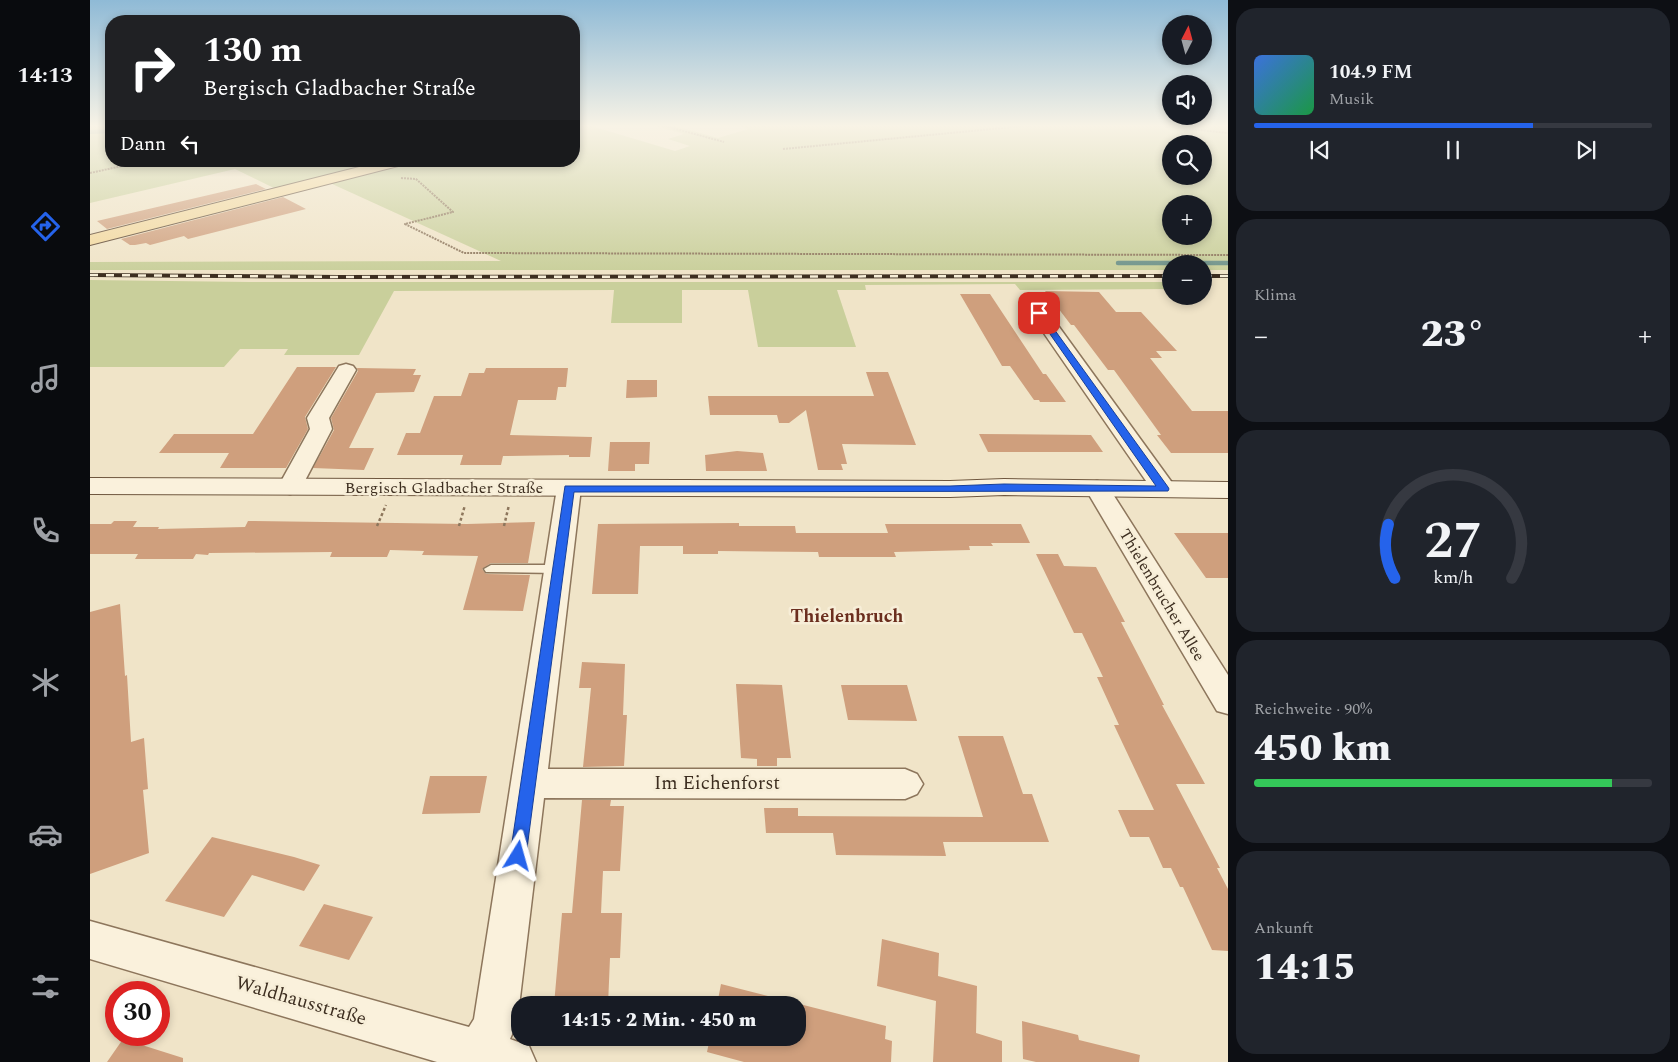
<!DOCTYPE html>
<html lang="de">
<head>
<meta charset="utf-8">
<style>
	body { margin:0; font-family:Spectral,serif; background:#20242c; color:#f1f3f6; height:100vh; display:flex; flex-direction:column; font-size:19px; white-space:nowrap }
	* { box-sizing:border-box; margin:0 }
	p { font-size:16px; color:#9ea1a6 }
	.icon { flex:none; width:28px; height:28px; fill:none; stroke:currentColor; stroke-width:2; stroke-linecap:round; stroke-linejoin:round }
	.map { position:relative; flex:1; overflow:hidden }
	.details { display:flex; flex-direction:column; gap:8px; padding:8px; background:#0d0f14; width:450px }
	.details>* { flex:none }
	.hud { position:absolute; left:15px; top:15px; width:475px; height:152px; border-radius:20px; box-shadow:0 2px 8px #0003; background:#202124; color:#fff; overflow:hidden }
	.needle { width:32px; rotate:6deg }
	.tools { position:absolute; left:1072px; top:15px; display:grid; gap:10px }
	.tools a { display:grid; place-items:center; width:50px; height:50px; border-radius:50%; background:#171b24; box-shadow:0 2px 8px #0003; font-size:25px }
	.speed { position:absolute; left:15px; top:981px; display:flex; gap:10px; font-size:25px; font-weight:700; text-align:center }
	.speed>* { display:grid; place-content:center; width:65px; height:65px; border-radius:50%; background:#171b24; box-shadow:0 2px 8px #0003; line-height:1 }
	.speed .limit { border:8px solid #d22; background:#fff; color:#111 }
	.pin { position:absolute; display:grid; place-items:center; width:42px; height:42px; color:#fff; margin:-21px; border-radius:10px; box-shadow:0 2px 8px #0006 }
	.me { position:absolute; width:55px; margin:-28px; rotate:8deg; stroke-linejoin:round; filter:drop-shadow(0 0 4px #0008) }
	.turn { display:flex; align-items:center; gap:18px; height:105px; padding:0 15px; font-size:22px }
	.turn .icon { width:65px; height:65px; stroke-width:2.5 }
	.turn b { display:block; font-size:35px; line-height:42px }
	.then { display:flex; align-items:center; height:48px; padding:0 15px; background:#0003; gap:10px; font-size:19px }
	.big { font-size:38px; font-weight:800; line-height:1.1 }
	.details .card { flex:1; display:flex; flex-direction:column; justify-content:center; gap:8px; min-width:0; padding:0 18px; border-radius:20px; background:#20242c }
	.details .dial { align-items:center; gap:0 }
	.dial svg { height:130px; overflow:visible; fill:none; stroke:#363941; stroke-width:7; stroke-linecap:round; text-anchor:middle }
	.dial text { fill:#f1f3f6; stroke:none }
	.song { display:flex; align-items:center; gap:15px }
	.cover { width:60px; height:60px; border-radius:8px; background:linear-gradient(135deg,hsl(220 70% 55%),hsl(140 70% 35%)) }
	.played { height:5px; border-radius:2px; background:linear-gradient(90deg,#2563eb 70%,#363941 70%) }
	.keys { display:flex; justify-content:space-around; direction:ltr }
	.heat { display:flex; justify-content:space-between; align-items:center; font-size:28px; direction:ltr }
	.charge { height:8px; border-radius:4px; background:linear-gradient(90deg,#34c759 90%,#363941 0) }
	.trip { position:absolute; left:421px; top:996px; width:295px; height:50px; border-radius:20px; background:#171b24; box-shadow:0 2px 8px #0003; font-weight:800; line-height:50px; text-align:center }
	main { display:flex; flex:1; min-height:0 }
	.tab-bar { display:flex; flex-direction:column; width:90px; justify-content:space-around; align-items:center; background:#090b0e; color:#9ea1a6 }
	.tab-bar .icon { width:35px; height:35px }
	.tab-bar .selected { color:#2563eb }
	.tab-bar b { font-size:22px; color:#f1f3f6 }
	.map>svg:first-child { display:block }
</style>
</head>
<body>
<main>
<nav class="tab-bar">
<b>14:13</b>
<svg class="icon selected" aria-label="directions" viewBox="0 0 24 24"><path d="M12 3l9 9-9 9-9-9zM9 14v-3h6M13 9l2 2-2 2"/></svg>
<svg class="icon" aria-label="music" viewBox="0 0 24 24"><path d="M9 18V5l10-2v13"/><circle cx="6" cy="18" r="3"/><circle cx="16" cy="16" r="3"/></svg>
<svg class="icon" aria-label="phone" viewBox="0 0 24 24"><path d="M5 4h4l2 5-3 2q2 4 5 5l2-3 5 2v4C11 20 4 13 5 4z"/></svg>
<svg class="icon" aria-label="climate" viewBox="0 0 24 24"><path d="M12 3v18M4 7l16 10M4 17L20 7"/></svg>
<svg class="icon" aria-label="car" viewBox="0 0 24 24"><path d="M5 17H2v-5l4-1 3-4h7l3 4 3 1v5h-3M9 17h6M6 11h13"/><circle cx="7" cy="17" r="2"/><circle cx="17" cy="17" r="2"/></svg>
<svg class="icon" aria-label="filters" viewBox="0 0 24 24"><path d="M4 7h16M4 17h16"/><circle cx="9" cy="7" r="2"/><circle cx="15" cy="17" r="2"/></svg>
</nav>
<div class="map">
<svg width="1138" height="1062" viewBox="0 0 1138 1062">
	<rect width="100%" height="100%" fill="#f0e4c8"/>
	<path fill="#c9cf9b" fill-rule="evenodd" d="M0,125H21V161H299L186,189L145,169L0,203Z
		M484,125H498L585,151L600,146L578,139L594,134L562,125H582L628,138L658,129L646,125H1138V270H1114V264H1081V270H0V262L411,261L240,183L318,161H484ZM1081,144H1114V176H1081ZM1081,204H1114V236H1081Z
		M0,280L159,282H1081V289L930,290L925,284L775,285L776,290H747L766,347H668L658,290H592V323H521L524,290L304,291L269,355H194L198,349H150L134,367H0Z"/>
	<g fill="none" stroke-linecap="round" stroke-linejoin="round">
		<path stroke="#6f938a" stroke-width="4" d="M0,132L21,131"/>
		<path stroke="#6f938a" stroke-width="4.5" d="M1028,263H1138"/>
	</g>
	<path fill="#cf9f7d" d="M166,184L176,189L17,229L7,221Z
		M193,197L216,209L98,239L94,236L60,245L56,243L45,245H40L31,239Z
		M955,291L1009,292L1026,312H1051L1087,351H1066L1072,358H1060L1102,411H1138V453H1081L1067,435H1071L1024,370H1018L984,325H981Z
		M870,294H900L953,374H956L976,402H950L949,400H944L920,366H912Z
		M207,367H246L215,417L218,429L196,468H130L139,453H69L84,434H163Z
		M267,368L326,369L323,375H331L324,392L286,393L259,448H284L274,470L223,468L244,430L241,418L268,371Z
		M396,368H478L476,387H468L466,400H428L420,435L502,437L500,457H479V455L413,456L411,465H370L373,455H307L316,433H330L344,396H371L379,373H394Z
		M776,372H798L826,445L752,444L757,464H751L753,470H728L716,410L699,423H689L687,415H620L618,396H784Z
		M537,380H567V397L536,398Z
		M889,434L1001,435L1013,452H898Z
		M520,442H560L559,464H545V471H518Z
		M647,451L673,453L677,471H616L615,455Z
		M24,521H47L43,527H69L68,529L155,527L158,521L377,524L445,522L438,563H401L392,569L396,574L440,575L433,611L373,610L388,556L332,555L334,551L300,550L297,557H240L242,552L119,553L118,555L106,554L103,559H45L48,554H0V524H21Z
		M649,523V526H705L706,533H798L795,524H931L940,543H901L903,546H879L880,550L804,552L806,557H729L728,552L628,551V554H593V546H550L548,594H502L508,524Z
		M1084,533H1138V578H1116Z
		M946,554H968L974,566L1006,567L1035,622H1031L1074,705H1072L1115,784H1086L1130,868H1127L1138,889V951L1122,950L1093,887H1090L1081,868H1073L1059,837H1040L1028,810H1064L1024,725H1029L1007,677H1013L992,633H984Z
		M30,604L35,676L37,675L41,742L54,738L58,789L53,790L59,853L0,874V612Z
		M492,662L535,664L533,715H537L534,766L493,767L501,688H489Z
		M646,684L692,685L701,758H687V766H667V759L651,758Z
		M751,685H817L827,721L758,720Z
		M868,736H913L933,794H942L959,842H853L856,856L746,855L743,833H676L674,808H708V816L893,817Z
		M340,776H397L390,813L332,814Z
		M492,800H521L520,806H534L530,871H513L511,913H532L530,958H520L518,1005H464L472,913H482Z
		M122,837L204,857L230,865L214,891L162,875L134,917L75,901Z
		M234,904L283,917L259,960L209,946Z
		M792,939L849,953L848,976L887,986L886,1033L912,1041V1062H843L846,1001L787,986Z
		M631,984L796,1026L795,1039L802,1041L801,1062H654L617,1052L620,1038H708V1005H627Z
		M932,1021L988,1035L989,1040L1050,1055L1049,1062H946L933,1059Z
		M33,1039L93,1058V1062H17Z"/>
	<g fill="none" stroke-linecap="round" stroke-linejoin="round">
		<defs>
			<path id="lane" d="M401,565H468L475,569L468,573L396,572L394,569Z"/>
			<path id="street" d="M949,307L956,309L1083,484L1086,489L1083,494L1074,496L1065,494L940,313L942,309Z
				M256,364L263,366L266,370L239,418L242,429L209,492L200,494L191,492L188,487L220,429L217,418L249,366Z
				M479,481L488,483L491,488L458,769H815L827,774L833,784L827,794L815,799L454,798L427,1023L420,1039L439,1046L446,1062H347L0,959V921L379,1027L384,1019L467,488L470,483Z
				M1007,481L1016,483L1019,488L1138,675V714L1127,711L995,488L998,483Z"/>
			<path id="secondary" d="M0,478L860,481L914,479L1138,482V498L914,495L860,497L0,494Z"/>
			<path id="primary" d="M293,161H318L316,164L0,245V235Z"/>
		</defs>
		<use href="#lane" stroke="#8d765c" stroke-width="3"/>
		<use href="#street" stroke="#8d765c" stroke-width="3"/>
		<use href="#secondary" stroke="#6f573f" stroke-width="2"/>
		<use href="#primary" stroke="#5b4430" stroke-width="2"/>
		<path stroke="#8d765c" stroke-width="2" stroke-dasharray="2 1" stroke-linecap="butt" d="M572,125L634,142
			M1063,125L1138,133
			M693,149L944,125
			M0,173L55,161
			M311,178L326,179L363,212L315,224L374,253L1138,255"/>
		<path stroke="#8d765c" stroke-width="2.5" stroke-dasharray="3 2.5" stroke-linecap="butt" d="M287,526L296,505
			M369,526L375,505
			M414,526L419,505"/>
		<use href="#lane" fill="#faf1dc" fill-rule="evenodd"/>
		<use href="#street" fill="#faf1dc" fill-rule="evenodd"/>
		<use href="#secondary" fill="#faf1dc" fill-rule="evenodd"/>
		<use href="#primary" fill="#f3d9a0" fill-rule="evenodd"/>
		<defs>
			<path id="rail" d="M0,275L249,277L1081,276
				M1114,276H1138"/>
		</defs>
		<use href="#rail" stroke="#3d2e20" stroke-width="4"/>
		<use href="#rail" stroke="#f7eed8" stroke-width="2.5" stroke-dasharray="8" stroke-linecap="butt"/>
	</g>
	<linearGradient id="sky" x2="0" y2="1"><stop stop-color="#8fbad6"/><stop offset="0.46" stop-color="#f8f3e6"/><stop offset="1" stop-color="#f8f3e6" stop-opacity="0"/></linearGradient>
	<rect width="1138" height="274" fill="url(#sky)"/>
	<path fill="#2563eb" stroke="#184099" d="M946,311H951L1078,487L1079,489L1078,491L484,492L436,856L434,862L428,864L422,862L420,856L475,486H860L914,484L1066,486L946,314Z"/>
	<g text-anchor="middle" dominant-baseline="central" stroke-width="5" stroke-linejoin="round" paint-order="stroke">
		<g font-size="16" fill="#3d2e20" stroke="#f7eed8">
			<text x="354" y="488">Bergisch Gladbacher Straße</text>
			<text transform="translate(1072 595) rotate(59)">Thielenbrucher Allee</text>
		</g>
		<g font-size="18" font-weight="bold" fill="#6b2e1e" stroke="#f7eed8">
			<text x="757" y="616">Thielenbruch</text>
		</g>
		<g font-size="19" fill="#3d2e20" stroke="#f7eed8">
			<text x="627" y="783">Im Eichenforst</text>
			<text transform="translate(211 1001) rotate(16)">Waldhausstraße</text>
		</g>
	</g>
</svg>
<div class="tools">
<a><svg class="needle" viewBox="-14 -14 28 28"><path d="M0-13l5 13h-10z" fill="#e53935"/><path d="M0 13l5-13h-10z" fill="#9ea1a6"/></svg></a>
<a><svg class="icon" aria-label="sound" viewBox="0 0 24 24"><path d="M4 9h4l5-4v14l-5-4H4zM17 9q2 3 0 6"/></svg></a>
<a><svg class="icon" aria-label="search" viewBox="0 0 24 24"><circle cx="10" cy="10" r="6"/><path d="M15 15l6 6"/></svg></a>
<a>+</a>
<a>−</a>
</div>
<div class="speed"><div class="limit">30</div></div>
<div class="pin" style="left:949px;top:313px;background:#d93025"><svg class="icon" aria-label="arrive" viewBox="0 0 24 24"><path d="M6 21V4h12l-3 4 3 4H6"/></svg></div>
<svg class="me" style="left:428px;top:856px" viewBox="-20 -20 40 40"><path d="M0-17L14 15 0 8-14 15z" fill="#2563eb" stroke="#fff" stroke-width="4"/></svg>
<div class="trip">14:15 · 2 Min. · 450 m</div>
<div class="hud">
<div class="turn"><svg class="icon" aria-label="right" viewBox="0 0 24 24"><path d="M7 20v-9h11M14 6l5 5-5 5"/></svg><div><b>130 m</b>Bergisch Gladbacher Straße</div></div>
<div class="then">Dann<svg class="icon" aria-label="left" viewBox="0 0 24 24"><path d="M17 20v-9H6M10 6l-5 5 5 5"/></svg></div>
</div>
</div>
<section class="details">
<div class="card">
<div class="song"><i class="cover"></i><div><b>104.9 FM</b><p>Musik</p></div></div>
<div class="played"></div>
<div class="keys"><svg class="icon" aria-label="previous" viewBox="0 0 24 24"><path d="M18 5L8 12l10 7zM5 5v14"/></svg><svg class="icon" aria-label="pause" viewBox="0 0 24 24"><path d="M8 5v14M16 5v14"/></svg><svg class="icon" aria-label="next" viewBox="0 0 24 24"><path d="M6 5l10 7-10 7zM19 5v14"/></svg></div>
</div>
<div class="card"><p>Klima</p>
<div class="heat"><a>−</a><b class="big">23°</b><a>+</a></div>
</div>
<div class="card dial"><svg viewBox="0 0 100 80">
<path d="M14 69A42 42 0 1 1 86 69"/>
<path d="M14 69A42 42 0 0 1 10 36" stroke="#2563eb"/>
<text x="50" y="56" font-size="32" font-weight="700">27</text>
<text x="50" y="72" font-size="11">km/h</text>
</svg></div>
<div class="card"><p>Reichweite · 90%</p><b class="big">450 km</b><div class="charge"></div></div>
<div class="card"><p>Ankunft</p><b class="big">14:15</b></div>
</section>
</main>
</body>
</html>
